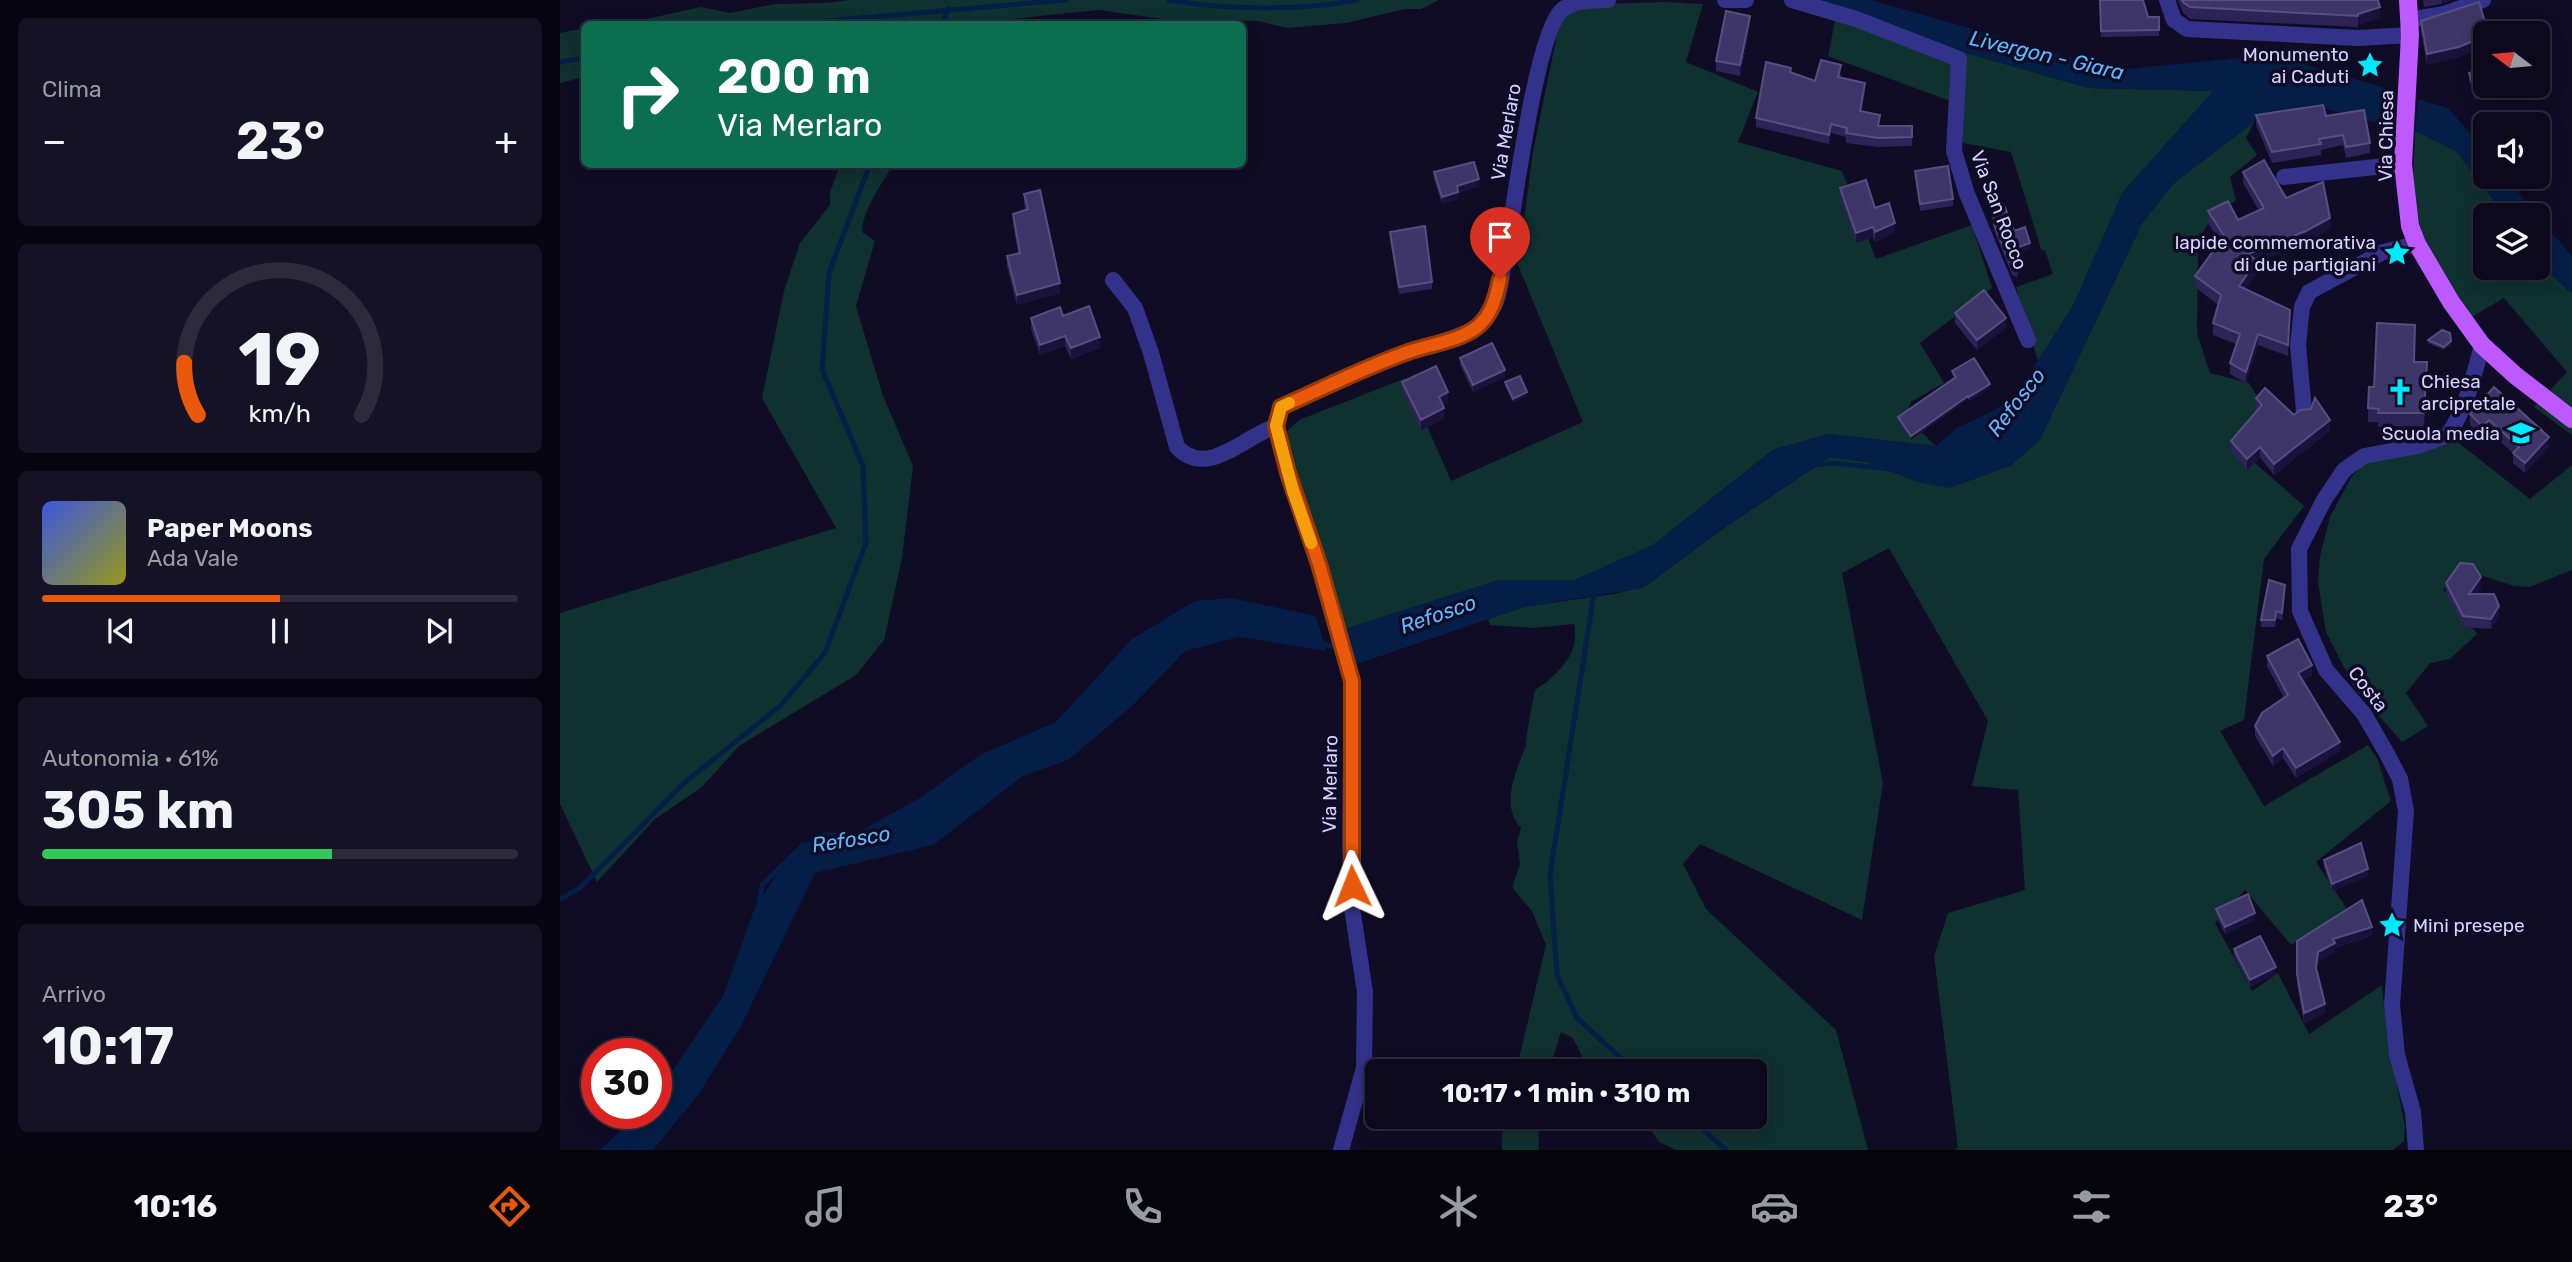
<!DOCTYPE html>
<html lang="it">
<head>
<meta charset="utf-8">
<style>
	body { margin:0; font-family:Rubik,sans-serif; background:#151225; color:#f1f3f6; height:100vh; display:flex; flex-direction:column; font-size:26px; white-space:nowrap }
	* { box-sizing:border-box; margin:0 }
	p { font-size:23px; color:#9a9aa3 }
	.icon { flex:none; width:38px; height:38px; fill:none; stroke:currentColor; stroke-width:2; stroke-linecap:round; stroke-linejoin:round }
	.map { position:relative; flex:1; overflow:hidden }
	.sheet { display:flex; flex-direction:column; gap:18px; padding:18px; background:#07050f; width:560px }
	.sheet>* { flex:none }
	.banner { position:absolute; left:21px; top:21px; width:665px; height:147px; border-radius:10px; box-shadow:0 4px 18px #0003,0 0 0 2px #2c2a3b; background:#0b6e4f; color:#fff; overflow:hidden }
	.needle { width:46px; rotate:286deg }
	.fabs { position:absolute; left:1913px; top:21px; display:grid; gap:14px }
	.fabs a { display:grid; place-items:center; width:77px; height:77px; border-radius:10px; background:#0c091c; box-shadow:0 4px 18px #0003,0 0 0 2px #2c2a3b; font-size:35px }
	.speed { position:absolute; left:21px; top:1038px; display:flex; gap:14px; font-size:35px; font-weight:700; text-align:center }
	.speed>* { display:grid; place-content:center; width:91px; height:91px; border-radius:50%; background:#0c091c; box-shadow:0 4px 18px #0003,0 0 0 2px #2c2a3b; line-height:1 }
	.speed .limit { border:10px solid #d22; background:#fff; color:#111 }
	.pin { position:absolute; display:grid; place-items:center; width:60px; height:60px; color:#fff; margin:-72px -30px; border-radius:50% 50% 50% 0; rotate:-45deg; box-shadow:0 0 7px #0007 }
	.pin .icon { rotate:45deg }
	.me { position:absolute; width:77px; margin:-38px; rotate:358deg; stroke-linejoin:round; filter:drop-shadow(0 0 5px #0008) }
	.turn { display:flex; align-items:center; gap:24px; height:147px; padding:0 21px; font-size:32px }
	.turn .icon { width:91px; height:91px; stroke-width:2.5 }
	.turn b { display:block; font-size:49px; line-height:60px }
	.big { font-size:52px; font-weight:700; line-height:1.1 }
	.sheet .widget { flex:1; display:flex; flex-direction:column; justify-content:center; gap:10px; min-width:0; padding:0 24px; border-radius:10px; background:#151225 }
	.sheet .dial { align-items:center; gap:0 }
	.dial svg { height:182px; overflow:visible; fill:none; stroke:#2c2a3b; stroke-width:7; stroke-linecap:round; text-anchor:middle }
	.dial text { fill:#f1f3f6; stroke:none }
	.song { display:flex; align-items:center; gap:21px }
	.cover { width:84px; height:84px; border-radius:10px; background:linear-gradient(135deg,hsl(230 70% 55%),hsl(60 70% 35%)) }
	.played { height:7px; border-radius:4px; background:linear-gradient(90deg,#ea580c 50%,#2c2a3b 50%) }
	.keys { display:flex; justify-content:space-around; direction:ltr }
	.heat { display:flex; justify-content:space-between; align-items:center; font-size:38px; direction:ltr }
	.charge { height:10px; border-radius:5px; background:linear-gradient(90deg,#34c759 61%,#2c2a3b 0) }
	.trip { position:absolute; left:805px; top:1059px; width:402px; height:70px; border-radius:10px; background:#0c091c; box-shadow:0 4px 18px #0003,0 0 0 2px #2c2a3b; font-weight:700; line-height:70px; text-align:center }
	.dock { display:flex; height:112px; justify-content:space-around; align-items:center; background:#05040b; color:#9a9aa3 }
	.dock .icon { width:49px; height:49px }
	.dock .on { color:#ea580c }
	.dock b { font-size:32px; color:#f1f3f6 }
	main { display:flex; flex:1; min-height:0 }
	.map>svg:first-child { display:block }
</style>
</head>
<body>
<main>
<section class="sheet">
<div class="widget"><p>Clima</p>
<div class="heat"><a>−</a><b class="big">23°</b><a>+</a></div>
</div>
<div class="widget dial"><svg viewBox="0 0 100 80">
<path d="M14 69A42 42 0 1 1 86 69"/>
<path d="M14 69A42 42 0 0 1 8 46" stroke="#ea580c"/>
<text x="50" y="56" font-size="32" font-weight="700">19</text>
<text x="50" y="72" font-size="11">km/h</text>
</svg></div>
<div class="widget">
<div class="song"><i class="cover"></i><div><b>Paper Moons</b><p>Ada Vale</p></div></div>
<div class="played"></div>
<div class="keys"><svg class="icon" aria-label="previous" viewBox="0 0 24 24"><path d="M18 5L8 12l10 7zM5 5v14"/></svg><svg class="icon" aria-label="pause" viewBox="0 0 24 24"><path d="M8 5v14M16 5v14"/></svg><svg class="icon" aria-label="next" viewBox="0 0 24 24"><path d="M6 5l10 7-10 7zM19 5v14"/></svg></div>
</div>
<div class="widget"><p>Autonomia · 61%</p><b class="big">305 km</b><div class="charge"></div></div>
<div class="widget"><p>Arrivo</p><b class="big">10:17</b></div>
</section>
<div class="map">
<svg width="2012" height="1150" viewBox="0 0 2012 1150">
	<rect width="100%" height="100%" fill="#100c26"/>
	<path fill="#0f312f" d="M289,0H879L861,9H845L786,23L727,28L698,21L603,19L538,10L404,24H38L67,19L82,20L141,7L170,13L215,4L267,3Z
		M1102,2L1143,4L1126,62L1198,92L1178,142L1282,171L1316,259L1412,225L1432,288L1360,343L1384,383L1351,402L1345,417L1376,446L1268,434L1213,450L1093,545L1015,580H939L785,629L724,434L739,420L846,378L891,481L1023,422L958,265L973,152L998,30C1002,23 1004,16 1011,12C1032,1 1077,4 1102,2Z
		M1276,16L1529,88L1654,91L1563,192L1513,306L1478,361L1456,287L1493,274L1485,251L1481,249L1451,152L1403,143L1401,105L1268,56Z
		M24,28V77L0,83V33Z
		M1694,122L1686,138L1697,155L1670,177L1676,200L1649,222L1638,240L1637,333L1650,373L1689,383L1704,408L1671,442L1744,506L1704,559L1684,720L1660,731L1704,806L1808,745L1817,758L1831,801L1756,862L1787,909L1731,945L1685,890L1655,923L1692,991L1718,973L1749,1034L1822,985L1827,1035L1845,1126L1844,1141L1833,1150H1394L1398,1148L1374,956L1388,913L1465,890L1458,790L1412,786L1428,721L1329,548L1282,573L1323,783L1302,920L1140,844L1123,864L1146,909L1276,1030L1308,1150H1116L1099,1142L1082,1117L1195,1116V1071H1029L1013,1038L1001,1032L989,1071H956L986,945L972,911L954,890L953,885L960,864L957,841L961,828C939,804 957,771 966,745C965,741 974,694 975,691C978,686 984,685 988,681C1006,664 1019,650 1014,624L974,628L930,625L928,619L964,607L1053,594L1084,587L1164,528L1270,457L1307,462L1361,483L1450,466L1480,439L1582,223L1614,183Z
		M1855,131L1896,151L1945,215H1925V268H1978V261L2012,294V435L1974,407L2007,372L1944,298L1910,318L1855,230L1853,184Z
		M280,165H333C322,183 302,212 302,232L315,241L296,306L323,396L353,466L342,558L324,640L296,675L179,746L142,787L95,819L37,882L0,804V613L276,528L202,398L224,291L240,243L270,205V192Z
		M1890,436L1970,499L2012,465V570L1969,587L1954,586L1920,575L1883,589L1917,634L1890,659L1870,663L1846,693L1868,726L1842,742L1795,689L1766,632L1758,582L1760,556L1770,517L1792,476L1806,462Z
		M946,1117H978L979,1150H942V1135Z"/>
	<path fill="#041e47" d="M1220,0H1311L1556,70L1711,55L1836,91L1834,127L1750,105L1696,118L1694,122L1614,183L1582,223L1480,440L1450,466L1390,488L1361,483L1307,462L1270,457L1164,528L1083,588L964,607L794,665L785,629L939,580H1015L1093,545L1213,450L1268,434L1376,446L1397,428L1451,402L1513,306L1563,192L1653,91L1529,88Z
		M1858,99L1888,108L1925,150V177H1946L1976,215H1945L1896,151L1855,131Z
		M1978,217L2012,256V294L1978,261Z
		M671,598L756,616L766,651L679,637L625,651L572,706L508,760L463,776L373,845L255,873L181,1026L138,1095L93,1150H40L79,1113H96V1095L163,996L194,910L225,861L264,832L297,833L360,798L420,755L496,722L572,639L635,601Z"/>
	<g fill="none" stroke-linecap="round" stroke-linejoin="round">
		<path stroke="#041e47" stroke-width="5" d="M609,0C664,10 741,11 797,0
			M233,24L505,0
			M381,24L389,9
			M0,62L24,58
			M1252,465L1274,463L1329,469
			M1034,593L990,875L997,975L1017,1018L1075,1071
			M758,642L770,646L779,645
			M0,899L20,888L124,783L220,706L265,653L306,543L303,466L262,369L269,273L310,164
			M199,905L202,885L243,845L253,844
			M1128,1116L1166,1150"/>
		<path stroke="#33328a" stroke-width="16" d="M1165,0H1186
			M1232,0L1296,19L1399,59L1394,151L1407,194L1468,340
			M1607,0L1614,20L1627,29L1798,38L1850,35
			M1849,20L1884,14L1923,0
			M1724,177L1843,164
			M553,280L575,308L591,353L617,447C647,479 683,437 716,426
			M1744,411L1738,345L1742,307L1749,292L1823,252L1857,244
			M781,1150L804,1068L805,992L792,908L790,841L792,681L759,564L733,491L716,426L721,407C763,388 805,368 849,352C870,344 893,340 914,329C921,325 927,316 932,309C940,298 941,277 944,263C953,219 975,33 1002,10C1014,0 1033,1 1048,0
			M1856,1150L1853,1112L1837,1055L1832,1005L1846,811L1840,779L1826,752L1804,714L1766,670L1740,611L1739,549L1764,500L1784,470L1804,456L1858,446L1888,435C1906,408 1914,376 1922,345"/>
		<path stroke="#bd59ff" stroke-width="18" d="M1848,0L1850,35L1843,164L1850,226L1857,244L1891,302L1922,345L1956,376L2012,419"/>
	</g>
	<path fill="#2c2356" d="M1540,0L1588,17H1599V36L1541,37Z
		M1618,0H1818L1820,18L1798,25V27L1630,19L1623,13Z
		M1863,0H1892L1881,4L1864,7Z
		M1861,21L1899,57L1867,65L1861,31Z
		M1190,26L1180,76L1156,71V61Z
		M1231,72L1255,81L1281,74L1280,77L1305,92L1302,111L1320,126H1352V146L1318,147L1286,143V137L1271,133L1269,144L1196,127V118Z
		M1909,73L1940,93L1915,100L1909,80Z
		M1696,115L1766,116L1810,143V153L1786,158L1783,145L1761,150V155L1712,163L1696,125Z
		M1355,171L1393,199V206L1360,211Z
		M874,172L919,186L898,193V199L882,204L874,179Z
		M1683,172L1726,198L1770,229L1746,242L1697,262V273L1685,289L1730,310L1728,356L1698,345L1686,383L1670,374V363L1676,344L1653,335V323L1658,305L1635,287V276L1660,242L1648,223V211L1678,220L1699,211L1683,183Z
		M1280,188L1315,208L1335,233L1315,242L1313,237L1296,243L1280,199Z
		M464,194L500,293L457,305L447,267V256L458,253L453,224V214L465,210L464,204Z
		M1432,212L1454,231L1470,249L1457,254L1463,264L1457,277L1452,275L1434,230V224L1432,218Z
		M830,232L872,282V289L839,294L830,239Z
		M1395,313L1446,328L1417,350L1395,323Z
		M503,316L540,348L511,359L505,346L480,355L471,329V318Z
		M1855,339L1854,362L1867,376L1864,426L1818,427V422H1808V408L1814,387Z
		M1868,340L1891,345L1884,350L1868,343Z
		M900,358L945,377L913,392L900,365Z
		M1392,371L1430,388L1409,401L1408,399L1351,440L1338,421V417L1395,378L1392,375Z
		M842,382L888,403L883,406L884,419L861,430L842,392Z
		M945,382L967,396L953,402L945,386Z
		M1934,387L1989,447L1965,473L1953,463V453L1929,431L1923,437L1910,425V414Z
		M1696,398L1734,415L1770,431L1714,475L1700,457L1687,470L1671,451V441L1697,410L1696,409Z
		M1886,583L1921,588L1916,594L1939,616L1931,629L1903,627L1886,593Z
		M1725,592L1722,620L1716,618L1715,627H1701V620Z
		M1707,656L1752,675L1743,680L1780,751L1736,778L1723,758L1713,766L1695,736V726L1724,698L1707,666Z
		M1764,860L1808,876L1772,891L1764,867Z
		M1656,909L1695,920L1665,934L1656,916Z
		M1812,936L1775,948V952L1758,962L1756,971L1765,1013L1744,1023L1737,984V941Z
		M1674,949L1716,974L1690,987L1674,956Z"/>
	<path fill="#19123b" d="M1881,0H1892L1881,4Z
		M1820,7V18L1798,25V14Z
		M1190,16V26L1180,76V65Z
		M1925,36V46L1899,57L1867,65V54Z
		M1305,83V92L1300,120V111Z
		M1940,86V93L1915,100V93Z
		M1271,124V133L1269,144V135Z
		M919,179V186L898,193V199L882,204V197L897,186Z
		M1770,218V229L1746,242L1697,262V273L1679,298V286L1688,254Z
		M1335,223V233L1315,242V232Z
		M1313,227V237L1296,243V233Z
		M1470,243V249L1451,257V250Z
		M1463,258V264L1457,277V271Z
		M500,283V293L457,305V295Z
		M1446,318V328L1417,350V340Z
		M1698,334V345L1686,383V372Z
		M505,336V346L480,355V345Z
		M540,337V348L511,359V348Z
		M1891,341V345L1884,350V347Z
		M945,370V377L913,392V385Z
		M1430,384V388L1409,401V397Z
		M888,392V403L879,408V397Z
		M967,392V396L953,402V399Z
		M1408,396V399L1351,440V436Z
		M884,408V419L861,430V420Z
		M1770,420V431L1714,475V464Z
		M1929,420V431L1923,437V427Z
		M1989,437V447L1965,473V463Z
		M1700,447V457L1687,470V459Z
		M1921,577V588L1909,604V594Z
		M1939,606V616L1931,629V619Z
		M1752,665V675L1738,682V673Z
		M1780,742V751L1736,778V768Z
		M1723,748V758L1713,766V756Z
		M1808,869V876L1772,891V884Z
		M1695,913V920L1665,934V927Z
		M1812,927V936L1775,948V952L1758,962L1756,977V968L1758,952L1773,939Z
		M1716,967V974L1690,987V980Z
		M1765,1004V1013L1744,1023V1013Z"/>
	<path fill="#3e3668" stroke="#564e80" stroke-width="2" d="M1540,0H1583L1588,17H1599V30L1541,31Z
		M1622,0H1818L1820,7L1798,14V16L1630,7L1623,2Z
		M1919,2L1928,33H1925V36L1899,47L1867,54L1861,21Z
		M1166,11L1190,16L1180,65L1156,61Z
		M1261,60L1281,65L1278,77L1305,83L1300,111L1320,115L1318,126H1352V137L1318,138L1286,133L1287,128L1271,124L1269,135L1196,118L1206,62L1231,68L1230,72L1255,81Z
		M1925,69V86H1940L1915,93L1909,73Z
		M1763,105L1766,116L1804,110L1810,143L1786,147L1783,135L1759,139L1761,144L1712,152L1696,115Z
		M1704,160L1726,198L1763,182L1770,218L1746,231L1688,254L1697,261L1679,286L1730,310L1728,345L1698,334L1686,372L1670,363L1680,334L1653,323L1661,295L1635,276L1664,236L1648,211L1668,201L1678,220L1704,208L1683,172Z
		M914,162L919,179L897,186L898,192L882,197L874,172Z
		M1388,166L1393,199L1360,204L1355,171Z
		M1306,180L1315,208L1329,203L1335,223L1315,232L1313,227L1296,233L1280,188Z
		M480,190L500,283L457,295L447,256L460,253L453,214L468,209L464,194Z
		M1445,207L1454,231L1465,227L1470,243L1451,250L1463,258L1457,271L1452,268L1434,224L1436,223L1432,212Z
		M865,226L872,282L839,287L830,232Z
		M1424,290L1446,318L1417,340L1395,313Z
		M529,306L540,337L511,348L505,336L480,345L471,318L500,307L503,316Z
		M1817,323L1855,325L1854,362H1867L1864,413H1818L1819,409L1808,408L1809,387H1814Z
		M1882,330L1890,333L1891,341L1884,347L1868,340Z
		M932,343L945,370L913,385L900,358Z
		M1414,358L1430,384L1409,397L1408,396L1351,436L1338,417L1396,377L1392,371Z
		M876,366L888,392L879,397L884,408L861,420L842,382Z
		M960,376L967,392L953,399L945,382Z
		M1934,387L1989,437L1965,463L1953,453L1959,447L1929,420L1923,427L1910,414Z
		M1705,388L1734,415L1740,410L1751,409L1755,398L1770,420L1714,464L1700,447L1687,459L1671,441L1702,405L1696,398Z
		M1900,563L1913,564L1921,577L1909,594H1934L1939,606L1931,619L1903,616L1886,583Z
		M1709,580L1725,585L1722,613L1716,611L1715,620H1701Z
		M1738,639L1752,665L1738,673L1780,742L1736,768L1723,748L1713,756L1695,726L1702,713L1728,695L1707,656Z
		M1801,843L1808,869L1772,884L1764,860Z
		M1688,894L1695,913L1665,927L1656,909Z
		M1802,900L1812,927L1773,939L1775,943L1758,952L1756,968L1765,1004L1744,1013L1737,974V941Z
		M1700,936L1716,967L1690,980L1674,949Z"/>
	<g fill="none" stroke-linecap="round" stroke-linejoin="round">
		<defs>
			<path id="route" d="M792,886V681L759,564L728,473L716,426L721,407C764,388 807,366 851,351C872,344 899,341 917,327C932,315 936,297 940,279"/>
		</defs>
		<use href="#route" stroke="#983908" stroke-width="18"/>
		<use href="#route" stroke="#ea580c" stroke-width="12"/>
		<path stroke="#f59e0b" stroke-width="12" d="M729,403L721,407L716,426L733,491L751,543"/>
	</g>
	<defs>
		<symbol id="sight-bare" viewBox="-9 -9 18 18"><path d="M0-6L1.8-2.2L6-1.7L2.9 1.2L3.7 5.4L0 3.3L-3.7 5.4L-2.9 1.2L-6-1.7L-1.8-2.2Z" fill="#00eafd" stroke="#100c26" stroke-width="2.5" paint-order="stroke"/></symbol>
		<symbol id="church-bare" viewBox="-9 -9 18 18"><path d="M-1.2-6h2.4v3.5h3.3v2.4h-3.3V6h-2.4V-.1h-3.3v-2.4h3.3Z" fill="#00eafd" stroke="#100c26" stroke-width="2.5" paint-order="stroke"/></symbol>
		<symbol id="school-bare" viewBox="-9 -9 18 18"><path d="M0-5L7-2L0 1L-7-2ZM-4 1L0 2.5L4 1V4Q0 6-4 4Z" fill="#00eafd" stroke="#100c26" stroke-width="2.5" paint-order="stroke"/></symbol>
	</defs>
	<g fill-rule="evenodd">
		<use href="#sight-bare" x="1791" y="46" width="38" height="38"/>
		<use href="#sight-bare" x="1818" y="234" width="38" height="38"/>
		<use href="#church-bare" x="1821" y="373" width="38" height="38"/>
		<use href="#school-bare" x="1942" y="414" width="38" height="38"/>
		<use href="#sight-bare" x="1813" y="906" width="38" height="38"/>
	</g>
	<g text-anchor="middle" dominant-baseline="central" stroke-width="7" stroke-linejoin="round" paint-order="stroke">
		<g font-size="19" fill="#d6d2ff" stroke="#100c26" text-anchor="end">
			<text x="1789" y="54">Monumento<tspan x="1789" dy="22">ai Caduti</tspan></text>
			<text x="1816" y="242">lapide commemorativa<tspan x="1816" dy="22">di due partigiani</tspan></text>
			<text x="1861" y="381" text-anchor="start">Chiesa<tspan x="1861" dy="22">arcipretale</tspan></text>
			<text x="1940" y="433">Scuola media</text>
			<text x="1853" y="925" text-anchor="start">Mini presepe</text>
		</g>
		<g font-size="19" fill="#d6d2ff" stroke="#100c26">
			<text transform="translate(946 132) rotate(-80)">Via Merlaro</text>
			<text transform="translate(1826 136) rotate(-89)">Via Chiesa</text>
			<text transform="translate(1439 210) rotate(69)">Via San Rocco</text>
			<text transform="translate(1808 689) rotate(52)">Costa</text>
			<text transform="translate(770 784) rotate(-89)">Via Merlaro</text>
		</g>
		<g font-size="21" font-style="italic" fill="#60b9ff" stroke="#100c26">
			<text transform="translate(1487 55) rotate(13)">Livergon - Giara</text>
			<text transform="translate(1456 402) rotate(-52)">Refosco</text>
			<text transform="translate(878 614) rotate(-19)">Refosco</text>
			<text transform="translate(291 839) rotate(-9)">Refosco</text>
		</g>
	</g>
</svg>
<div class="fabs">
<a><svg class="needle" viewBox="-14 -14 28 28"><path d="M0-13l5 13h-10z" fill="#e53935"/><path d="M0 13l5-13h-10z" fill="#9a9aa3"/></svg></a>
<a><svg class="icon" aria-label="sound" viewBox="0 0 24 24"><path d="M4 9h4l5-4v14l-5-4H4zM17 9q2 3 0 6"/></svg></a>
<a><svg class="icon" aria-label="layers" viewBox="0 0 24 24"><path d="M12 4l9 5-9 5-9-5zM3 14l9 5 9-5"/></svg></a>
</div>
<div class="speed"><div class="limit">30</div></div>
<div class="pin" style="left:940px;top:279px;background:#d93025"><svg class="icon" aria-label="arrive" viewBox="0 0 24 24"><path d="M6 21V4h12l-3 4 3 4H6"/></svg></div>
<svg class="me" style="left:792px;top:886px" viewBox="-20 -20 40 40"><path d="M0-17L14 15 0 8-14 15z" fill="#ea580c" stroke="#fff" stroke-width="4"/></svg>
<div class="trip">10:17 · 1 min · 310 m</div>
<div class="banner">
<div class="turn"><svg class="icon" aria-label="right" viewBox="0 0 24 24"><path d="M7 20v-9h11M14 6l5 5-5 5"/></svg><div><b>200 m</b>Via Merlaro</div></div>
</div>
</div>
</main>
<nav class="dock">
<b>10:16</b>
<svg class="icon on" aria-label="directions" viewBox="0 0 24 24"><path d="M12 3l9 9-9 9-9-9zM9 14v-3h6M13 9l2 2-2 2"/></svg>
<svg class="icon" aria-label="music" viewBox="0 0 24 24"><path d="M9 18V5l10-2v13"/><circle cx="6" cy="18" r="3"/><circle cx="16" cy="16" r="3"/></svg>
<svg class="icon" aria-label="phone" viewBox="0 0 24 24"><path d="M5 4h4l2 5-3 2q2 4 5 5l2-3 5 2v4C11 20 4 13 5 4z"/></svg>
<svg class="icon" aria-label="climate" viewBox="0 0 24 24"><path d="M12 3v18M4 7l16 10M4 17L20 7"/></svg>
<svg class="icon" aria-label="car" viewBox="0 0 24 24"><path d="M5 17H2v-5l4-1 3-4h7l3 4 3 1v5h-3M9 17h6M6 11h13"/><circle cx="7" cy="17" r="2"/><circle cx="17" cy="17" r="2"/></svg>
<svg class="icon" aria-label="filters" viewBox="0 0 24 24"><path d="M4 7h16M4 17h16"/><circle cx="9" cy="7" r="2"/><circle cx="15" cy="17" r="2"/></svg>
<b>23°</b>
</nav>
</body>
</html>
